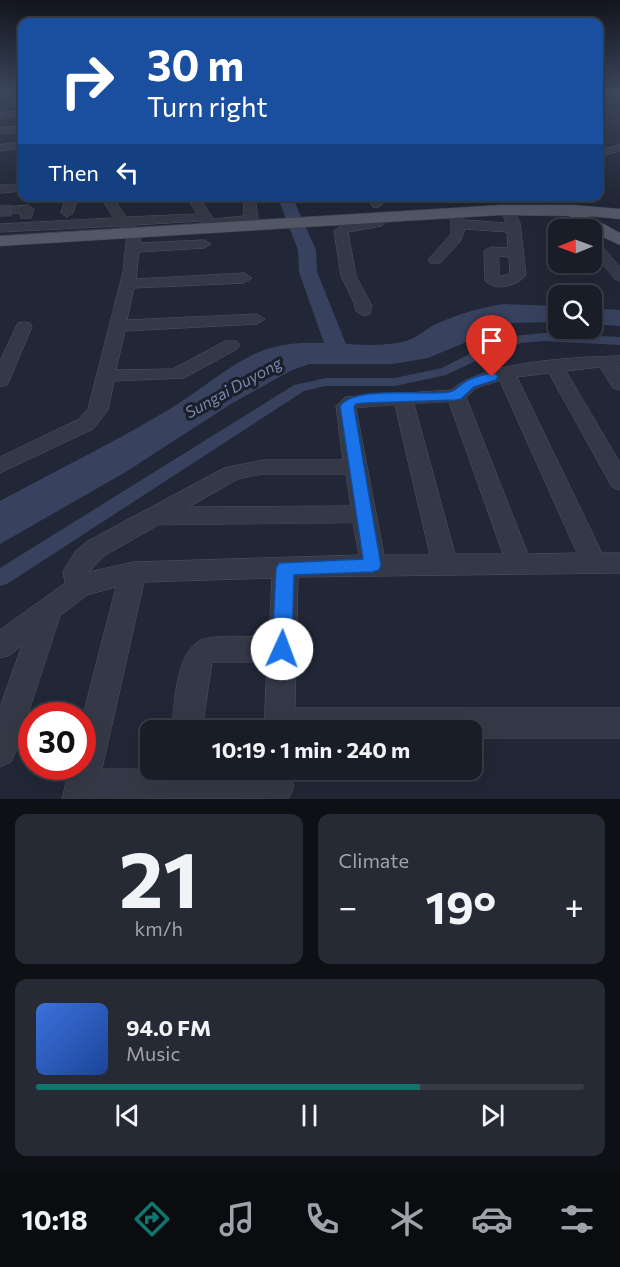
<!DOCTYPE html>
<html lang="en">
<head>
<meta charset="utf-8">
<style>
	body { margin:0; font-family:Commissioner,sans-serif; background:#262a34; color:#f1f3f6; height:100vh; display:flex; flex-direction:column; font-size:22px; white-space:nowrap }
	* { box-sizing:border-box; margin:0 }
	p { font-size:20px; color:#9fa2a8 }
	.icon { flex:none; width:33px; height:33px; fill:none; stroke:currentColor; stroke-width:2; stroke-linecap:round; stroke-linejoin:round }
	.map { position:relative; height:799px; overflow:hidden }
	.details { display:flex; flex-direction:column; gap:15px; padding:15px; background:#0e1016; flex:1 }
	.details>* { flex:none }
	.guide { position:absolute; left:18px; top:18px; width:585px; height:183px; border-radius:12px; box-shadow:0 6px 24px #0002,0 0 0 2px #373b45; background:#1a4fa0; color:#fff; overflow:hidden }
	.needle { width:39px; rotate:269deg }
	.fabs { position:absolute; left:548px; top:219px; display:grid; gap:12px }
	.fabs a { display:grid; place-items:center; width:54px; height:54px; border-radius:12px; background:#191d28; box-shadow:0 6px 24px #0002,0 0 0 2px #373b45; font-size:30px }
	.speed { position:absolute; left:18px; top:702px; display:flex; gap:12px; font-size:30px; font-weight:700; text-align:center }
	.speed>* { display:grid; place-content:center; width:78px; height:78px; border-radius:50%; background:#191d28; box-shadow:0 6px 24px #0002,0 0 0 2px #373b45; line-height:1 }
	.speed .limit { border:9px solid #d22; background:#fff; color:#111 }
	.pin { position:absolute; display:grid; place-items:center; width:51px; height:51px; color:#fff; margin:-62px -26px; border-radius:50% 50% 50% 0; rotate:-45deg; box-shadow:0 0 6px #0007 }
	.pin .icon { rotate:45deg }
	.me { position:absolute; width:66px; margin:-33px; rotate:2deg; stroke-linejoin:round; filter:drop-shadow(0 0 4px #0008) }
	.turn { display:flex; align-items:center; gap:21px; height:126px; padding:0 30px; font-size:27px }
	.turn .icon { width:78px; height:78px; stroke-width:2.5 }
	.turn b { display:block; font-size:42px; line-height:51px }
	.then { display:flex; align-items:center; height:57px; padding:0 30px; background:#0003; gap:12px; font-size:22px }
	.big { font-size:45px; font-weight:700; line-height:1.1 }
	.details .widget { flex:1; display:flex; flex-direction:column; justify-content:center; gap:9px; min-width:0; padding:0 21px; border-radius:12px; background:#262a34 }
	.details .dial { align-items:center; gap:0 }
	.dial b { font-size:78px; line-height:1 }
	.song { display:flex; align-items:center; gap:18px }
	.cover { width:72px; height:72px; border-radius:9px; background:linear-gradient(135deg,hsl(220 70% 55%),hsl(220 70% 35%)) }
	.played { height:6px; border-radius:3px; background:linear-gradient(90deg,#0f766e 70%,#373b45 70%) }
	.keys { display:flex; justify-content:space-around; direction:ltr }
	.heat { display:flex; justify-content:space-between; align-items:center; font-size:33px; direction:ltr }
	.details .tiles { flex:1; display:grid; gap:15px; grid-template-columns:1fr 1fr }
	.widget:last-child { grid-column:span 2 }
	.trip { position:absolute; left:140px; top:720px; width:342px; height:60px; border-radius:12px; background:#191d28; box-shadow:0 6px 24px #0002,0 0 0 2px #373b45; font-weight:700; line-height:60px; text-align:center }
	.menu { display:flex; height:96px; justify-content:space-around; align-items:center; background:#0a0c10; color:#9fa2a8 }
	.menu .icon { width:42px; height:42px }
	.menu .on { color:#0f766e }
	.menu b { font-size:27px; color:#f1f3f6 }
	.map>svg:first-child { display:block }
</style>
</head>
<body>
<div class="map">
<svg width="620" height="799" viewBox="0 0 620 799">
	<rect width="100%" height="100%" fill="#212736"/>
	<path fill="#38425e" d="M504,304L558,306V322L512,323L428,358L393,364H309L290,371L231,404L124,473L0,544V501C57,470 117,441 173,407C201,390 239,357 270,348C316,335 365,352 406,341C419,337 427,328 438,323C459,314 482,307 504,304Z
		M591,308L620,310V326L591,324Z"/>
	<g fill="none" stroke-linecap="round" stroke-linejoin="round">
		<path fill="#38425e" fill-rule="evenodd" d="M543,333L620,337V345L543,341L521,343L493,353L446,375L395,386H326L304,391L7,584L0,586V568L294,385L326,378H395L442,368L483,347L514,336Z"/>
		<path fill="#38425e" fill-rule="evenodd" d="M277,196H292L316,250L317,272L350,354L347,359L339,361L331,359L328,354L299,272L298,250Z"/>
		<path stroke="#363c4b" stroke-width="12" stroke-dasharray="12 6" stroke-linecap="butt" d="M0,211L16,210"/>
		<defs>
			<path id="minor" d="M598,92H614L598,97Z
				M22,111V117L0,119V113Z
				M22,126V132L0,134V128Z
				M22,142V148L0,151V145Z
				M620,145V151L598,157V151Z
				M0,185H22V191L0,193Z
				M67,196H79L73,213L67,217L61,213Z
				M100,196H112L126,217L197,214L186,196H199L213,219L244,216L243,196H255L258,219C252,224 211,229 204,228L201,221L134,225L141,233L140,243L204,240L211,244L204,248L139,252L136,279L244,273L252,278L244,283L134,288L127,320L257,314L265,319L257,324L125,331L116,370L173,369L225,341H237L240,345L237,349L184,378L114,381L108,410L93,429L0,473V457L79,419L88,409L123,272L127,234L120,226L0,232V224L113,218Z
				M367,196H379L383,204L377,208L373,207Z
				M28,205L34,209L31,218H21L20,213H11L10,210L11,207Z
				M508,207L513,208L520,223L526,275C517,286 496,292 485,281L484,251L491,247L508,248L507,232L465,229L460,242L440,263H430L428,260L451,234V221L447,213L448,210H458L464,220L506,223L502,211ZM499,256L509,257L510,274L500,276Z
				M381,214L388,218L382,226L348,232L356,276L372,306L370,314L364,316L356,311L354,303L341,276L334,231L343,224L373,220Z
				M591,238L596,239L620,267V281L615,279L591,251Z
				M24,322L30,323L32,327L9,381L7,385L0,387V361L16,327L18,323Z
				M620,356V366L618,367L620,370V390L613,388L600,367L566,371L620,463V490L612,487L549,373L517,377L602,553H620V573L298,577L295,708H620V738H471V730H264L267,662H212L202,730H172C174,704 176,642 208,638C227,635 249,637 269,637L272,578L144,582L102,769L277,770L289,774L294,786L289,798L62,799L70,766H82V719L116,587L87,595L60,616L16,751L11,762L0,767V707L22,645L10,655L0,658V630L65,583L63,571L75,552L86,542L224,468L263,460H343L336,406L345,397L451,390C485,361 575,357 620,356ZM500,381L577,553L528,554L466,397L477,388ZM449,402L503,554H455L414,404ZM395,405L430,555H384L356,408ZM263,474H346L351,506L189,507L238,479ZM353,523L359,555L133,562L89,572L104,556L158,525Z"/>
			<path id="major" d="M501,205H573L620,209V219L589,216L620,233V245L579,226L569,216L501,215L0,246V236Z"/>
		</defs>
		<use href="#minor" stroke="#4f5461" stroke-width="1"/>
		<use href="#major" stroke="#3e4350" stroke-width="1"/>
		<use href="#minor" fill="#353947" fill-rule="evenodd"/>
		<use href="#major" fill="#535867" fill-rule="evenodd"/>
	</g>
	<linearGradient id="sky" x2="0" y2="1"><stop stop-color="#12151e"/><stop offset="0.45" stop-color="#3d475d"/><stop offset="1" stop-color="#3d475d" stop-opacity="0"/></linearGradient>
	<rect width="620" height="204" fill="url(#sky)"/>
	<path fill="#1a73e8" stroke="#114b97" stroke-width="1.5" d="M492,373L496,374L498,377L496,380L474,387L461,399L456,400L365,403L356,404L354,407L381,565L379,570L373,572L294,575L292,649L289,655L282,658L275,655L272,649L276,568L279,563L363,559L340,406C355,385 423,396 449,392C456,391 459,385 465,382C472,377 483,375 492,373Z"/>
	<g text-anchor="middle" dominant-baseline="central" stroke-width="6" stroke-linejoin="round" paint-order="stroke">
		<g font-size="16" font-style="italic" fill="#7986aa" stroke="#1a1f2b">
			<text transform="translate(233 387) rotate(-29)">Sungai Duyong</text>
		</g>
	</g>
</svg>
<div class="fabs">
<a><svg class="needle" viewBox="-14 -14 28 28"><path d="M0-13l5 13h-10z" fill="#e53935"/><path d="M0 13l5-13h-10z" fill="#9fa2a8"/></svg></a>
<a><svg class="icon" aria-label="search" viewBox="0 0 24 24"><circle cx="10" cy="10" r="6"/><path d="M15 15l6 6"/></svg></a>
</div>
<div class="speed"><div class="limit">30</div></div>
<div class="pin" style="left:492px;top:377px;background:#d93025"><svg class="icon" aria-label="arrive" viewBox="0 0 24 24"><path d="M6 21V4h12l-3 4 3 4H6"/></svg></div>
<svg class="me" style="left:282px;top:649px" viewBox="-20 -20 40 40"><circle r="19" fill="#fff"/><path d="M0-13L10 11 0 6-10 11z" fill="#1a73e8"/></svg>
<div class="trip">10:19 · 1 min · 240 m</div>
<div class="guide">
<div class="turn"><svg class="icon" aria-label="right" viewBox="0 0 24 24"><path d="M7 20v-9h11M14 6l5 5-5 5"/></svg><div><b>30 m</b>Turn right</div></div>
<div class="then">Then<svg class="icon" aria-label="left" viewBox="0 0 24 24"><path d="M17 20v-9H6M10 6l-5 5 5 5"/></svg></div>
</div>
</div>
<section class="details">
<div class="tiles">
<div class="widget dial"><b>21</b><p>km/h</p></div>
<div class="widget"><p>Climate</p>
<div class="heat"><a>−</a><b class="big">19°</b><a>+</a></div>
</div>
<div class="widget">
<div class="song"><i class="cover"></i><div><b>94.0 FM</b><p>Music</p></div></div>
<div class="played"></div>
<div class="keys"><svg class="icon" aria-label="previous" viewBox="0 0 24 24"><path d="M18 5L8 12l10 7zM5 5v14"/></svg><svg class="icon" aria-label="pause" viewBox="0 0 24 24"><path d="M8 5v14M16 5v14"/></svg><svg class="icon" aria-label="next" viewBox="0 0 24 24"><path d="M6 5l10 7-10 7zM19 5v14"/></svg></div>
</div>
</div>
</section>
<nav class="menu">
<b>10:18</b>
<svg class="icon on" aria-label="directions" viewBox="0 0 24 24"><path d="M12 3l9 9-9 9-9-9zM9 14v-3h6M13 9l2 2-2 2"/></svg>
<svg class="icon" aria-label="music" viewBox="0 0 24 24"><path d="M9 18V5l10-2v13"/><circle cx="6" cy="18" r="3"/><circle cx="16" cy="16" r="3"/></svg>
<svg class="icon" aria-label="phone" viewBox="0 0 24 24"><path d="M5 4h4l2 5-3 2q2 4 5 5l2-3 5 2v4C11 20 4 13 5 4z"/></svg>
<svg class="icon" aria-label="climate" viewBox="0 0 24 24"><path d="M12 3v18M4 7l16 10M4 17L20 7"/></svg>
<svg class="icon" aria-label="car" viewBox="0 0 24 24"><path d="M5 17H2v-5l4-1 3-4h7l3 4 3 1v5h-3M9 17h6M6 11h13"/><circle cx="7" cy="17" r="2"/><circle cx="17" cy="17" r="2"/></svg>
<svg class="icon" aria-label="filters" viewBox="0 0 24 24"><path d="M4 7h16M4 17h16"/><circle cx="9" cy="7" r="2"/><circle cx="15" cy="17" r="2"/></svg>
</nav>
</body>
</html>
